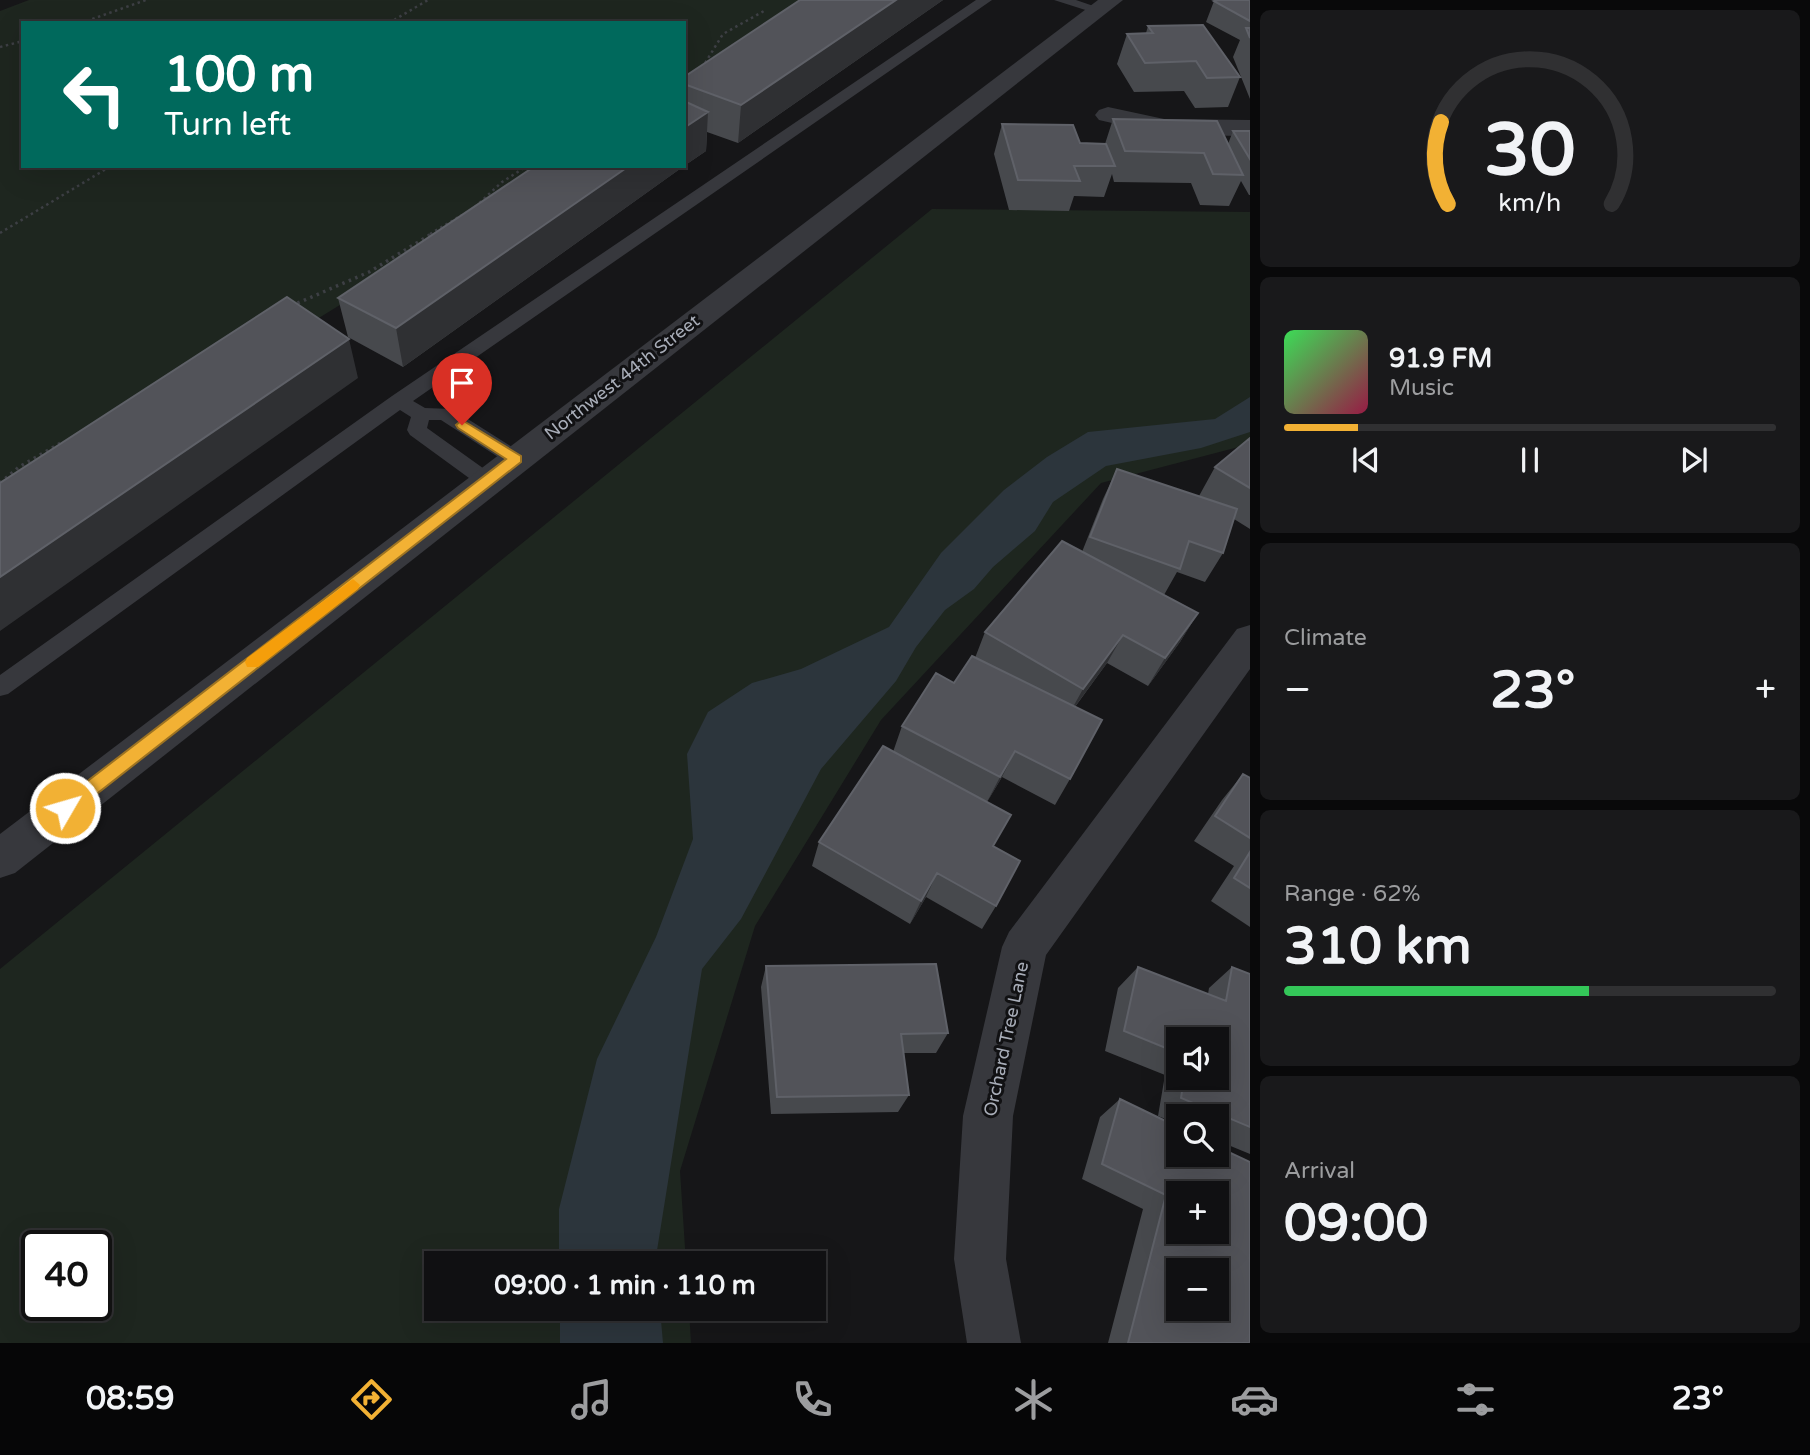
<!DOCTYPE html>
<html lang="en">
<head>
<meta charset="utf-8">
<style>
	body { margin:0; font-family:"Varela Round",sans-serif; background:#19191b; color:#f1f3f6; height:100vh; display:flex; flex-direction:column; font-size:26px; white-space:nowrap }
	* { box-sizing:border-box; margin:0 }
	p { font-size:23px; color:#9c9d9f }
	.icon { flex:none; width:38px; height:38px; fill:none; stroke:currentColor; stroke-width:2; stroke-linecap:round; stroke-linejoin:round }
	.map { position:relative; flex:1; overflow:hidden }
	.sheet { display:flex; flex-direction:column; gap:10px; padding:10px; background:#09090a; width:560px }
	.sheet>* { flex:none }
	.banner { position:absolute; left:21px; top:21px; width:665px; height:147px; border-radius:0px; box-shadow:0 7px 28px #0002,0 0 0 2px #303032; background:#00695c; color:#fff; overflow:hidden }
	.fabs { position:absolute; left:1166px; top:1027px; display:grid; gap:14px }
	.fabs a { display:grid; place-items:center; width:63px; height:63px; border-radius:0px; background:#101012; box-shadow:0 7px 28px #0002,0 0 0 2px #303032; font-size:35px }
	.speed { position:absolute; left:21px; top:1230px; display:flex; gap:14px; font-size:35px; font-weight:700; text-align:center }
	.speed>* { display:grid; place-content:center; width:91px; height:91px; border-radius:50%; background:#101012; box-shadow:0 7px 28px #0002,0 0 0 2px #303032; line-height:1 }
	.speed .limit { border:4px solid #111; border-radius:10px; background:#fff; color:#111 }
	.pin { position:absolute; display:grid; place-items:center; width:60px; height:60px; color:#fff; margin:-72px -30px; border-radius:50% 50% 50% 0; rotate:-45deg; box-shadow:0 0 7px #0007 }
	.pin .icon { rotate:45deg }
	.me { position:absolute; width:77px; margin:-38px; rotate:52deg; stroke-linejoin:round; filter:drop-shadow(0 0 5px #0008) }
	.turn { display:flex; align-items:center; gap:24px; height:147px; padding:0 28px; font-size:32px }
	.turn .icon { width:91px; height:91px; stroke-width:2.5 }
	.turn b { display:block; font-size:49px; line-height:60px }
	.big { font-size:52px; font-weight:800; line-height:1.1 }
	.sheet .card { flex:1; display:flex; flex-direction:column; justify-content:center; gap:10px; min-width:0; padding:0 24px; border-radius:10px; background:#19191b }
	.sheet .dial { align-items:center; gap:0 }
	.dial svg { height:182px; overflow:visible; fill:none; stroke:#303032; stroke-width:7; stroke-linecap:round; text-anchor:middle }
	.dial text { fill:#f1f3f6; stroke:none }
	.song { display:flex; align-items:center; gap:21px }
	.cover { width:84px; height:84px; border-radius:10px; background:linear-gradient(135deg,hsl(130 70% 55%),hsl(340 70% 35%)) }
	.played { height:7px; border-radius:4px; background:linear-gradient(90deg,#f2b134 15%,#303032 15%) }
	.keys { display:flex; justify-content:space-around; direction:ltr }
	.heat { display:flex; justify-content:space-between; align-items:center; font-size:38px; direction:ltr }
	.charge { height:10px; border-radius:5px; background:linear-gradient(90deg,#34c759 62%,#303032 0) }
	.trip { position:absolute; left:424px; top:1251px; width:402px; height:70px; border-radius:0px; background:#101012; box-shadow:0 7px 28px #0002,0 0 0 2px #303032; font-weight:800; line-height:70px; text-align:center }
	.tab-bar { display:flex; height:112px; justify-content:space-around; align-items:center; background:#060607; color:#9c9d9f }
	.tab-bar .icon { width:49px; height:49px }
	.tab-bar .active { color:#f2b134 }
	.tab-bar b { font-size:32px; color:#f1f3f6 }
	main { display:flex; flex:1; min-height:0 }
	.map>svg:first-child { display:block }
</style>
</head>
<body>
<main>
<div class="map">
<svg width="1250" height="1343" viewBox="0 0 1250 1343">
	<rect width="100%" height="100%" fill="#161618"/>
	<path fill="#1e261f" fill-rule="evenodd" d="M29,0H820L684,101V23H23V166H565L0,515V11Z
		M932,209L1250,212V444L1101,483L881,720L755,926L680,1171L686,1263L436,1264V1309H689L691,1343H0V969ZM37,1246H96V1306H37Z"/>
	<path fill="#2c353c" d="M1250,397V432L1201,448L1106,466L1053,502L1035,531L993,567L974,589L945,610L916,647L896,681L821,769L741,919L702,969L655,1263H559V1209L597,1059L656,937L693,839L687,754L708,712L752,683L801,669L889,627L941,553L1004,490L1047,457L1088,432L1215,419Z
		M560,1309H660L663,1343H560Z"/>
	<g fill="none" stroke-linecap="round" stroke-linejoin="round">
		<path stroke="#3d3f44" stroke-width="2.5" stroke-dasharray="2.5 3.5" stroke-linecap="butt" d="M81,23L146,0
			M389,23L428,0
			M0,47L23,41
			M702,68L723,34L764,11
			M475,207L502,182L527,166
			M0,233L111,166
			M430,234L462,215"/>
		<path stroke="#3d3f44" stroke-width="3.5" stroke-dasharray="2.5 4.5" stroke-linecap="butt" d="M291,306L369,272L433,233
			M0,483L19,467L64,441"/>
		<path fill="#37383d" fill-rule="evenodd" d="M976,0H992L413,401L425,408L452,409L523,454L526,459L523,464H509L441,420H429L427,428L494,476L497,481L494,486H480L410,435L407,430L411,417L400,410L8,694L0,696V675L392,396Z
			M1054,0H1076L1105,10L1098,14Z"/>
		<path fill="#37383d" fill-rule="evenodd" d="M1108,107L1164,119L1250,120V136L1164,135L1099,120L1095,115L1099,110Z
			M1250,625V669L1046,955L1013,1116L1006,1259L1021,1343H967L954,1259L963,1116L1002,947L1009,932L1237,629Z"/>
		<path fill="#37383d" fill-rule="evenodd" d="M1098,0H1123L15,873L0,878V834Z"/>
	</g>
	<path fill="#47494d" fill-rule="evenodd" d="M800,0H943L738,143L707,132L706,151L684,166V77Z
		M1250,0V99L1233,57L1240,40L1206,22L1214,1Z
		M1148,26L1240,77L1228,107L1195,108L1184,91L1134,92L1117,64L1127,34L1146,33Z
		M1113,119L1228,144L1233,131H1250V195H1249L1241,181L1229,206L1200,205L1191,183L1114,182L1112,174L1104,197L1074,196L1069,211L1009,210L994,154L1002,124L1080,143L1105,144Z
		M535,166H684L403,367L348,337L338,298Z
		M1250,438V529L1234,519L1223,553L1205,582L1177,572L1164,595L1198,613L1180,642L1148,686L1107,663L1075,707L1070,779L1055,805L1002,777L987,802L993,846L996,906L982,929L926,897L910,924L812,866L819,842L893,752L902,726L954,683L975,658L985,632L1082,552L1103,499L1117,469L1199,496L1215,467Z
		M1243,774L1250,778V927L1211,901L1234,866L1194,841L1222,800Z
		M766,966L948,1033L936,1053H903L909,1095L898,1112L771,1114L761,987Z
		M1138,967L1208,994L1209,988L1232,967L1250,974V1154L1216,1140V1116H1178V1124L1158,1116L1165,1075L1105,1051L1118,988ZM1178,1040L1216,1078H1178Z
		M1120,1099L1250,1343H1108L1143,1209L1082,1179L1100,1117Z"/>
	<path fill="#2f3033" d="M896,0H943L738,143L741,105Z
		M708,112L706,151L684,166V128Z
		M629,166H684L403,367L396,328Z
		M349,339L358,378L0,631V577Z
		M1198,613L1180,642L1148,686L1165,658Z
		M1123,635L1107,663L1068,716L1083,689Z
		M1015,751L1002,777L987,802L1000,777Z
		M937,873L926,897L910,924L921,901Z"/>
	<path fill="#525359" stroke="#5f6168" stroke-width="2" fill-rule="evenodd" d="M800,0H896L741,105L684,84V77Z
		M1218,0H1250V21L1214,1Z
		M1203,25L1240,77L1207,78L1196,61L1145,63L1127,34L1153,33L1148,26Z
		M1246,28H1250V38Z
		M684,101L708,112L684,128Z
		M1113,119L1217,121L1243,175L1213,174L1204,153L1125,151Z
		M1002,124L1073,125L1080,143L1106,144L1115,166H1074L1080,181L1018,180Z
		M1233,131H1250V159Z
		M535,166H629L396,328L338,298Z
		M287,297L349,339L0,577V483Z
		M1250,438V488L1215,467Z
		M1117,469L1237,509L1223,553L1189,541L1180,569L1090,537Z
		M1062,541L1198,613L1165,658L1123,635L1083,689L985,632Z
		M972,656L1102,720L1070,779L1015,751L1000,777L902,726L936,673L954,683Z
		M883,746L1011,815L993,846L1020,861L996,906L937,873L921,901L819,842Z
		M1243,774L1250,778V838L1215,816Z
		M1250,852V888L1234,878Z
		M936,964L948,1033L901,1034L909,1095L777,1097L766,966Z
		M1138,967L1226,1001L1232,967L1250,974V1127L1181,1098L1184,1078H1216V1040H1178V1053L1124,1031Z
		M1120,1099L1178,1127V1155H1216V1146L1250,1162V1343H1128L1166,1195L1102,1164ZM1178,1194H1216V1232H1178ZM1178,1270H1216V1309H1178Z"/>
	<path fill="#f2b134" stroke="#9d7322" stroke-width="2" d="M462,420L521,456V462L71,814L65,816L59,814L56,808L59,803L506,459L458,428L456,425Z"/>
	<path fill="#f59e0b" d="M353,579L360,585L358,589L258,667H247L245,662L247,658Z"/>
	<g text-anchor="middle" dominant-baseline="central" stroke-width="6" stroke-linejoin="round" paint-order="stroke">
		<g font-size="18" fill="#a8adb8" stroke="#111113">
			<text transform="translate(622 377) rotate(-38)">Northwest 44th Street</text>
			<text transform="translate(1006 1039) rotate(-78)">Orchard Tree Lane</text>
		</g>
	</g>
</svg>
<div class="fabs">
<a><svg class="icon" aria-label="sound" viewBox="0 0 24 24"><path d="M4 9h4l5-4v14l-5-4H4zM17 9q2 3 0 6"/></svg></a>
<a><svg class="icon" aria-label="search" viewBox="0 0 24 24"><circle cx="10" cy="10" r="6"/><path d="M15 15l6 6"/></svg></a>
<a>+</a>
<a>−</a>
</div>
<div class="speed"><div class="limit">40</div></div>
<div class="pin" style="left:462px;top:425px;background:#d93025"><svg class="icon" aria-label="arrive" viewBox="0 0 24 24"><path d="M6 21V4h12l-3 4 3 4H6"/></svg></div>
<svg class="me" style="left:65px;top:808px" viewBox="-20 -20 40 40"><circle r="17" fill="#f2b134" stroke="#fff" stroke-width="3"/><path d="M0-11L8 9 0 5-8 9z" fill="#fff"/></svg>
<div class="trip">09:00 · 1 min · 110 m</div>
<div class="banner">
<div class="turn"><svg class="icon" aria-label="left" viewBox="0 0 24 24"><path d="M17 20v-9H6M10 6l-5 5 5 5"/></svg><div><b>100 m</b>Turn left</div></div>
</div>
</div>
<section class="sheet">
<div class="card dial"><svg viewBox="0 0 100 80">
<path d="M14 69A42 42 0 1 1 86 69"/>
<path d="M14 69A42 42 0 0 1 11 33" stroke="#f2b134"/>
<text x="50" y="56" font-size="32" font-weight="700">30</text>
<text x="50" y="72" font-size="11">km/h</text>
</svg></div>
<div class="card">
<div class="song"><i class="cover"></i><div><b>91.9 FM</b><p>Music</p></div></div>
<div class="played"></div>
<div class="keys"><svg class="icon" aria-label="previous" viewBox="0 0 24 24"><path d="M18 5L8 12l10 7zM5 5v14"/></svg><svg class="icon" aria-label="pause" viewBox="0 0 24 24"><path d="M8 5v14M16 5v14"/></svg><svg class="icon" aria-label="next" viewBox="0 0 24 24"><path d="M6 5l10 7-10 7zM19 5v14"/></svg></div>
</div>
<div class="card"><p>Climate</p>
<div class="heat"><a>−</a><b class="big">23°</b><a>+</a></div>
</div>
<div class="card"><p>Range · 62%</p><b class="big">310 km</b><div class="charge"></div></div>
<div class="card"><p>Arrival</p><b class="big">09:00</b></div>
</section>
</main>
<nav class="tab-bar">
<b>08:59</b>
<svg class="icon active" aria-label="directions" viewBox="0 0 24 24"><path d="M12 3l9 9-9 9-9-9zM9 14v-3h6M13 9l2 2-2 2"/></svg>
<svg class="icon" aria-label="music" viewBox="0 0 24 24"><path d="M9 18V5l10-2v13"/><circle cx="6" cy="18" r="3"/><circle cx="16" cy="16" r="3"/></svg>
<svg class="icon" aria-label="phone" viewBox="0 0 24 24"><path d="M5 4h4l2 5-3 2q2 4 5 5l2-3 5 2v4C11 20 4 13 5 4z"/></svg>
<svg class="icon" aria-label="climate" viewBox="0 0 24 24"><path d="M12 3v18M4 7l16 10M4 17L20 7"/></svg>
<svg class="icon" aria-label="car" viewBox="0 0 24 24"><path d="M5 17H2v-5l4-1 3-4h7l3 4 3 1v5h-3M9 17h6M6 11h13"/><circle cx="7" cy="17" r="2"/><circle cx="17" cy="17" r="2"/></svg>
<svg class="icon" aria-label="filters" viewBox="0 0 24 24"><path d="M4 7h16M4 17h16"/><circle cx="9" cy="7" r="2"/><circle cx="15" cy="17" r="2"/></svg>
<b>23°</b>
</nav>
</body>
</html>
